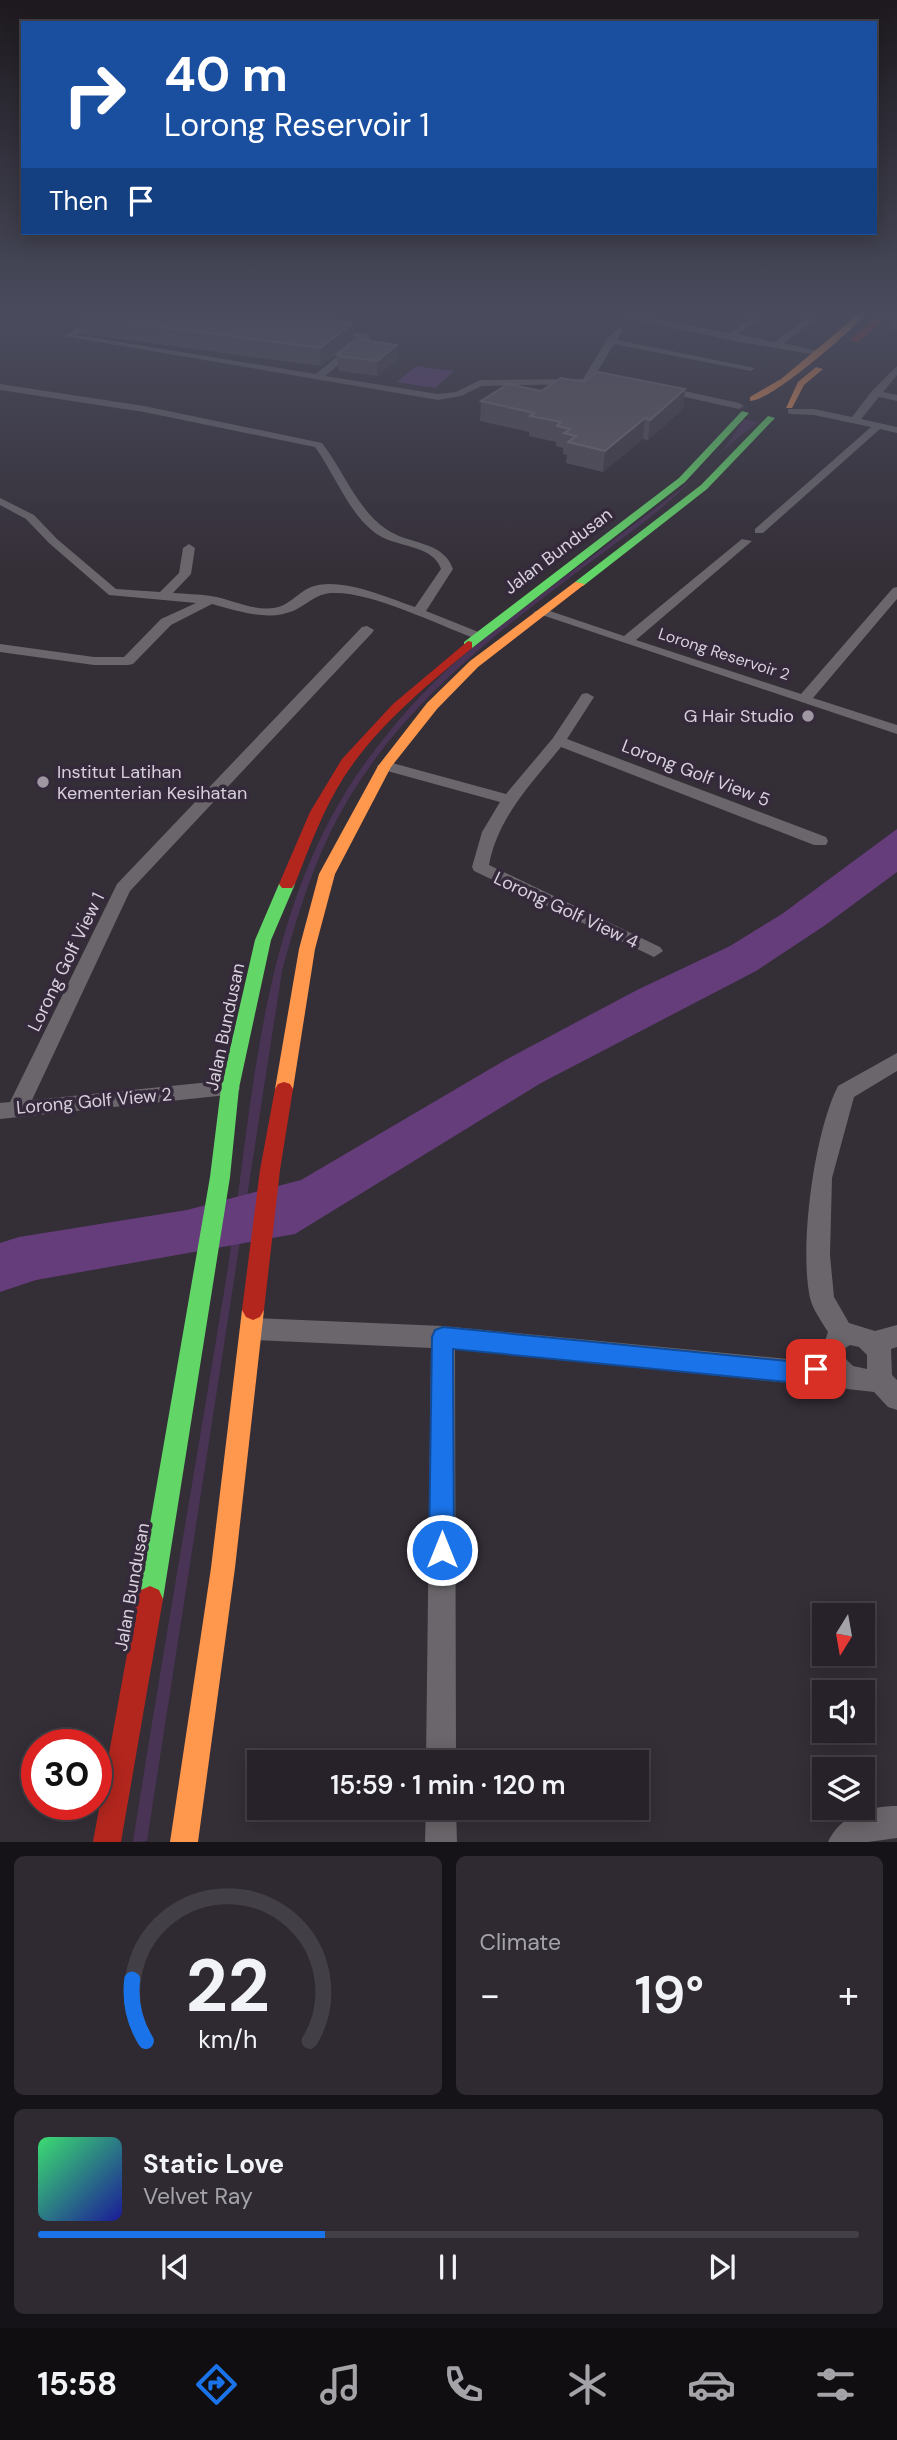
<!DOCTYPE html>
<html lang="en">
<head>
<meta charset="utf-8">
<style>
	body { margin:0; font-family:"DM Sans",sans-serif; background:#2f2a31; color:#f1f3f6; height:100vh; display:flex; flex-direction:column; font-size:26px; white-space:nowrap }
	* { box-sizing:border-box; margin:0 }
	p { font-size:23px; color:#a4a4a8 }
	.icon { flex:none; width:38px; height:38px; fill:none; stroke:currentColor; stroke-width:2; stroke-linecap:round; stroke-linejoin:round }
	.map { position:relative; height:1842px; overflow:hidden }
	.sheet { display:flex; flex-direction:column; gap:14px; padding:14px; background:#151317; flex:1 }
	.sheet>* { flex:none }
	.guide { position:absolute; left:21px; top:21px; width:856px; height:214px; border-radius:0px; box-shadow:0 4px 18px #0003,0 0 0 2px #433f46; background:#1a4fa0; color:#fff; overflow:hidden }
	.needle { width:46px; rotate:191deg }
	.controls { position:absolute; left:812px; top:1603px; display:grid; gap:14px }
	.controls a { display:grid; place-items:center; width:63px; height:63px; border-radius:0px; background:#272229; box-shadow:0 4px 18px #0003,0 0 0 2px #433f46; font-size:35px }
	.speed { position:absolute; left:21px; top:1729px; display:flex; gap:14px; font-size:35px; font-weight:700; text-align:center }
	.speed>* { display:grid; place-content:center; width:91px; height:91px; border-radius:50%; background:#272229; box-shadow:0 4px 18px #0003,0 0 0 2px #433f46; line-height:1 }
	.speed .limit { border:10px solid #d22; background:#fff; color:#111 }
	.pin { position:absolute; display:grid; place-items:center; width:60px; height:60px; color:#fff; margin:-30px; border-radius:14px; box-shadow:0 4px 10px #0006 }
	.me { position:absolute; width:77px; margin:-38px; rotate:0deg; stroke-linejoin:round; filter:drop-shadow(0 0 5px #0008) }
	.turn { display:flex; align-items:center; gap:24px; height:147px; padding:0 28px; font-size:32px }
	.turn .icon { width:91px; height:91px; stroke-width:2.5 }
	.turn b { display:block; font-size:49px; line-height:60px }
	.then { display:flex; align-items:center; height:66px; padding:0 28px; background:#0003; gap:14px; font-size:26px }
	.big { font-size:52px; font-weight:600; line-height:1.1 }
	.sheet .card { flex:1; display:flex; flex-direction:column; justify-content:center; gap:10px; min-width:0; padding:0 24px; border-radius:10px; background:#2f2a31 }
	.sheet .dial { align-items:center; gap:0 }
	.dial svg { height:182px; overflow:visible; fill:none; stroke:#433f46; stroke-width:7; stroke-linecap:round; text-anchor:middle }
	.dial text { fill:#f1f3f6; stroke:none }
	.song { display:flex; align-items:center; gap:21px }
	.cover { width:84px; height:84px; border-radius:10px; background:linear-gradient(135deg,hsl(140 70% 55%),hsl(240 70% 35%)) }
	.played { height:7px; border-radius:4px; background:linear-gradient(90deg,#1a73e8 35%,#433f46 35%) }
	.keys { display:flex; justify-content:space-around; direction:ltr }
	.heat { display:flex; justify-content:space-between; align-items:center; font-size:38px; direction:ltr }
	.sheet .tiles { flex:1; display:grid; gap:14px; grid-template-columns:1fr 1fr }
	.card:last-child { grid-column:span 2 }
	.trip { position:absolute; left:247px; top:1750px; width:402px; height:70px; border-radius:0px; background:#272229; box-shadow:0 4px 18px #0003,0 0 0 2px #433f46; font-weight:600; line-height:70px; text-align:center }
	.dock { display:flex; height:112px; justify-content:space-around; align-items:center; background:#100e10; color:#a4a4a8 }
	.dock .icon { width:49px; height:49px }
	.dock .active { color:#1a73e8 }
	.dock b { font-size:32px; color:#f1f3f6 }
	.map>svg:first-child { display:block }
</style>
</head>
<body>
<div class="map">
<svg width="897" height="1842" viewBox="0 0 897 1842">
	<rect width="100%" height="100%" fill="#342e37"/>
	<path fill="#493456" d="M743,419L759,422C720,448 687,489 648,519C529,610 399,693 331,831C309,876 295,923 282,971L147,1841L133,1842C162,1656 195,1471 225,1286C253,1114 256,925 356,776C391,725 434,677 483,639C533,600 583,564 633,525C669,498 725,460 743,419Z"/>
	<path fill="#643d7a" d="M416,366L454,371L435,388L397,382Z
		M897,829V872L824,926L756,971L541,1083L295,1234L36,1280L0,1292V1243L19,1237L187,1210L301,1180L507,1059L637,990L730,946L782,914Z"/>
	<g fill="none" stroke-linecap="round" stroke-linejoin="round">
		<path fill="#6a666b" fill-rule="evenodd" d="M101,313H111L76,335L316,374L360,338L329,333V329L367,334L370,339L325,376L438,394L456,392L480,380L583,379L607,339L619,327L623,330L617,340L755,368L751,371L614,344L593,379H613V383L482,386L461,396L438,400L64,336Z
			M608,313H625L729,333L759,313H768L738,334L775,342L814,313H823L784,343L821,352L817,355L729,340Z
			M897,366V375L883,392L897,395V401L879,397L861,419L897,427V433L880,429L763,533H755V529L871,427L814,415L791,414L788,413V409H814L852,417L872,391Z
			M0,384L144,406L322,443C343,470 357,509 386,529C408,545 443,540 453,569L426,611L486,635L479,639L474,638C436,624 374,593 335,593C317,593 312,601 297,609C270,623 239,611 212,604L171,625L133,664L128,665H94L0,652V644L94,657H124L161,619L196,603L109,595L49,543L26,519L0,505V498L34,515L57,539L116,589L160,592L179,573L183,548L189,544L195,548L191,574L173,593C185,594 198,594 211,596C231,599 252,611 274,608C289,606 297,593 311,587C340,576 388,598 415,607L441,569C434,546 399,547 380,536C350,518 335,474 315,447L144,412L0,390Z
			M661,386L739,403L744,406L739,409L658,391L656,389Z
			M742,539L752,541L636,640L801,694L893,588L897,587V599L813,698L897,725V734L533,612L544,609L624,636Z
			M367,626L374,630L372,633L130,891L32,1100L230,1080L237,1082L240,1088L237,1094L0,1119V1103L10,1102L117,884L362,627Z
			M587,693L594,697L567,739L826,837L828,841L826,845H814L561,747C531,784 498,817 489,865L660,947L663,951L654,957L474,871L472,867L482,832L500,802L380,769L377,766L385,761L506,794L553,738L582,694Z
			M897,1053V1071L854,1097L832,1178L830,1255L834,1297L849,1323L875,1331L897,1325V1347L891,1349L892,1375L897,1380V1410L888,1407L874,1392L847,1389L830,1378L798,1384L455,1349L456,1762H426L431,1348L253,1340L245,1337L241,1329L245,1321L253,1318L443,1326L798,1360L820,1356L828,1332C822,1322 813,1310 810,1298C799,1247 814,1133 838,1086ZM850,1345L859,1347L867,1355V1369L853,1366L844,1357V1349Z
			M897,1806V1838L868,1842H828C840,1815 870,1806 897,1806Z
			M426,1808H456L457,1842H425Z"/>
		<path fill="#63d668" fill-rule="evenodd" d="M742,411L749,413L685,482L472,648H464V642L679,478Z
			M768,416L775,418L707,489L583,586H575V582L701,485Z
			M287,879L295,884L271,940L239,1088L230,1177L163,1599L159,1608L150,1612L141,1608L137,1599L210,1177L221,1088L255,940L279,884Z"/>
		<path fill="#ff974d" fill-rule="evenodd" d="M860,313H868C850,331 772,401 750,401V397L781,379Z
			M816,367L823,369L804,385L792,408H786L798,382Z
			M575,582L585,584L478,667L437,709L391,767L335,874L315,949L293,1089L290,1094L284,1096L278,1094L275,1089L299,949L319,874L378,766L427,703L470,661Z
			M253,1300L260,1303L264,1310L235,1568L198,1842H170L211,1568L242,1310L246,1303Z"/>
		<path fill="#b3261e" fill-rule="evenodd" d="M882,313H891L858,342H852V338Z
			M468,641L472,642V648C426,686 377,726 344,777C323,810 309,848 295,884L292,888H282L279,884L310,812L342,759L393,704Z
			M284,1082L290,1084L293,1089L280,1170L264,1310L260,1317L253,1320L246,1317L242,1310L260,1170L275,1089L278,1084Z
			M150,1586L159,1590L163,1599L121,1842H93L137,1599L141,1590Z"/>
	</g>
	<path fill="#534d56" d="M894,313H897V330L890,329Z
		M80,316L353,323L321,366L83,334Z
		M397,345L398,359L377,376L339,371L337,354Z
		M583,382L685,389L683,409L648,440L643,439L603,472L566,463L567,455L563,454V448L556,446V442L529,436V432L480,421L481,401Z"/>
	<path fill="#413b44" d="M353,323L354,341L321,366L320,348Z
		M397,345L398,359L377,376V361Z
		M685,389L683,409L648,440L650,420Z
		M645,418L643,439L603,472L605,451Z"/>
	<path fill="#615b64" stroke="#746e77" stroke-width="2" d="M85,313H280L353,323L320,348L80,316Z
		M356,339L397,345L377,361L338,356L340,354H337Z
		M598,372L685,389L650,420L645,418L605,451L568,442L576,436L564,433L570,429L557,426L561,422L530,416L534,413L481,401L508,384L541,391L561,378L583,382Z"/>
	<linearGradient id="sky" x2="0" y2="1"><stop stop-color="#1d191e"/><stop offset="0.55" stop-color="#4a4c5e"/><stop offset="1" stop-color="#4a4c5e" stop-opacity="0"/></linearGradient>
	<rect width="897" height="571" fill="url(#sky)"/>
	<path fill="#1a73e8" stroke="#114b97" stroke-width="2" d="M443,1327L798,1362L816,1358L824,1361L827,1369L824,1376L798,1383L453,1349L454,1550L450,1559L442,1562L433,1559L429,1550L432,1337L435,1330Z"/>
	<g fill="#9f98a2" stroke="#352a3b" stroke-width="2.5">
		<circle cx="808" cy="716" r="7"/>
		<circle cx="43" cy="782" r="7"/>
	</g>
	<g text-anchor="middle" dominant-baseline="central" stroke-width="7" stroke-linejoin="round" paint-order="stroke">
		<g font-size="16" fill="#d8d1dc" stroke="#352a3b">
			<text transform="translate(724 654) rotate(18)">Lorong Reservoir 2</text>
		</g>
		<g font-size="18" fill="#d8d1dc" stroke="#352a3b">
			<text transform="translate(558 551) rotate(-37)">Jalan Bundusan</text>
			<text transform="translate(696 773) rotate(21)">Lorong Golf View 5</text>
			<text transform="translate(566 910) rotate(25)">Lorong Golf View 4</text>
			<text transform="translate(66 962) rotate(-64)">Lorong Golf View 1</text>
			<text transform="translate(225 1027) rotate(-78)">Jalan Bundusan</text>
			<text transform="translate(94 1101) rotate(-5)">Lorong Golf View 2</text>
			<text transform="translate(132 1587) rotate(-80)">Jalan Bundusan</text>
		</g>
		<g font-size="18" fill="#d8d1dc" stroke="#352a3b" text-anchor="end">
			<text x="794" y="716">G Hair Studio</text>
			<text x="57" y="772" text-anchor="start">Institut Latihan<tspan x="57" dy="21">Kementerian Kesihatan</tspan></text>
		</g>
	</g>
</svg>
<div class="controls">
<a><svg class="needle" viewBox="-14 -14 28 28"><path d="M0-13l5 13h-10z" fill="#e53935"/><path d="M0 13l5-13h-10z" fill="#a4a4a8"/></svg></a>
<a><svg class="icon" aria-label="sound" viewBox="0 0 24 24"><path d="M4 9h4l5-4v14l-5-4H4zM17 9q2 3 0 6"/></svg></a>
<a><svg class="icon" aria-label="layers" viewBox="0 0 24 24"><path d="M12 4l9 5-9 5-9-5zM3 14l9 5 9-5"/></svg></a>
</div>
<div class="speed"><div class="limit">30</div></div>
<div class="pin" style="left:816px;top:1369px;background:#d93025"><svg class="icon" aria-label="arrive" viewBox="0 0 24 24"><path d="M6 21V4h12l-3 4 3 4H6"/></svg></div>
<svg class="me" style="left:442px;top:1550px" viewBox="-20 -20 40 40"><circle r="17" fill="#1a73e8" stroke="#fff" stroke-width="3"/><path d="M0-11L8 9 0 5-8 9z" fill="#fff"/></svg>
<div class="trip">15:59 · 1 min · 120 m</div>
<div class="guide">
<div class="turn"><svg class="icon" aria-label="right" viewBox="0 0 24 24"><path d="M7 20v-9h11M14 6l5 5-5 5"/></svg><div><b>40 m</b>Lorong Reservoir 1</div></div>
<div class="then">Then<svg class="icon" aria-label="arrive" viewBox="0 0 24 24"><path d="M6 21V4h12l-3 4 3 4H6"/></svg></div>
</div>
</div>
<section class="sheet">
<div class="tiles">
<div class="card dial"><svg viewBox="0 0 100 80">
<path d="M14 69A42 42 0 1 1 86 69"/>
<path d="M14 69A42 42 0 0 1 8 42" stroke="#1a73e8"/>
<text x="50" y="56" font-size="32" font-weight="700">22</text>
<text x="50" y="72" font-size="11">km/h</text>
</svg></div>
<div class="card"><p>Climate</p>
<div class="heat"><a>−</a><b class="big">19°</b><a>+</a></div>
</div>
<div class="card">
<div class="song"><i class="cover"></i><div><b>Static Love</b><p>Velvet Ray</p></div></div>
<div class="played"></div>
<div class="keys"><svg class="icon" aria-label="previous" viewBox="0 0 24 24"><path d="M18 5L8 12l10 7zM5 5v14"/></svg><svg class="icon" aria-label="pause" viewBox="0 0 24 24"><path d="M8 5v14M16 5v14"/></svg><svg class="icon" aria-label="next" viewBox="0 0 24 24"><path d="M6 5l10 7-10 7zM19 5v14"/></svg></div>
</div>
</div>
</section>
<nav class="dock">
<b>15:58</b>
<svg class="icon active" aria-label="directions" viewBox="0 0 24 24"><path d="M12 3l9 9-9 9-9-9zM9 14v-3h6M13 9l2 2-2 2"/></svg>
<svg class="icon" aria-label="music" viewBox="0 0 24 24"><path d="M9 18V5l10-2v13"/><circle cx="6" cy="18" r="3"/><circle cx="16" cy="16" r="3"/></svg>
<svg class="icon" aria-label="phone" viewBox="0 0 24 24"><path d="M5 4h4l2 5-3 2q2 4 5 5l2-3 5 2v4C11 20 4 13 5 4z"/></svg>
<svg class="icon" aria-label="climate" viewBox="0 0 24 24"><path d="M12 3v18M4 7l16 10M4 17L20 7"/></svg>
<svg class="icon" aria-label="car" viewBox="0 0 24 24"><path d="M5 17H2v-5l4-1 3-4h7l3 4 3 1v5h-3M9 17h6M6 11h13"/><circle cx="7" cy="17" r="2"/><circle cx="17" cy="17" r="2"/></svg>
<svg class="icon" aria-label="filters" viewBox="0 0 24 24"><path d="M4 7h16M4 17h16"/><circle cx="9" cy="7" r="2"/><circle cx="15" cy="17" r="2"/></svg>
</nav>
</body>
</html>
